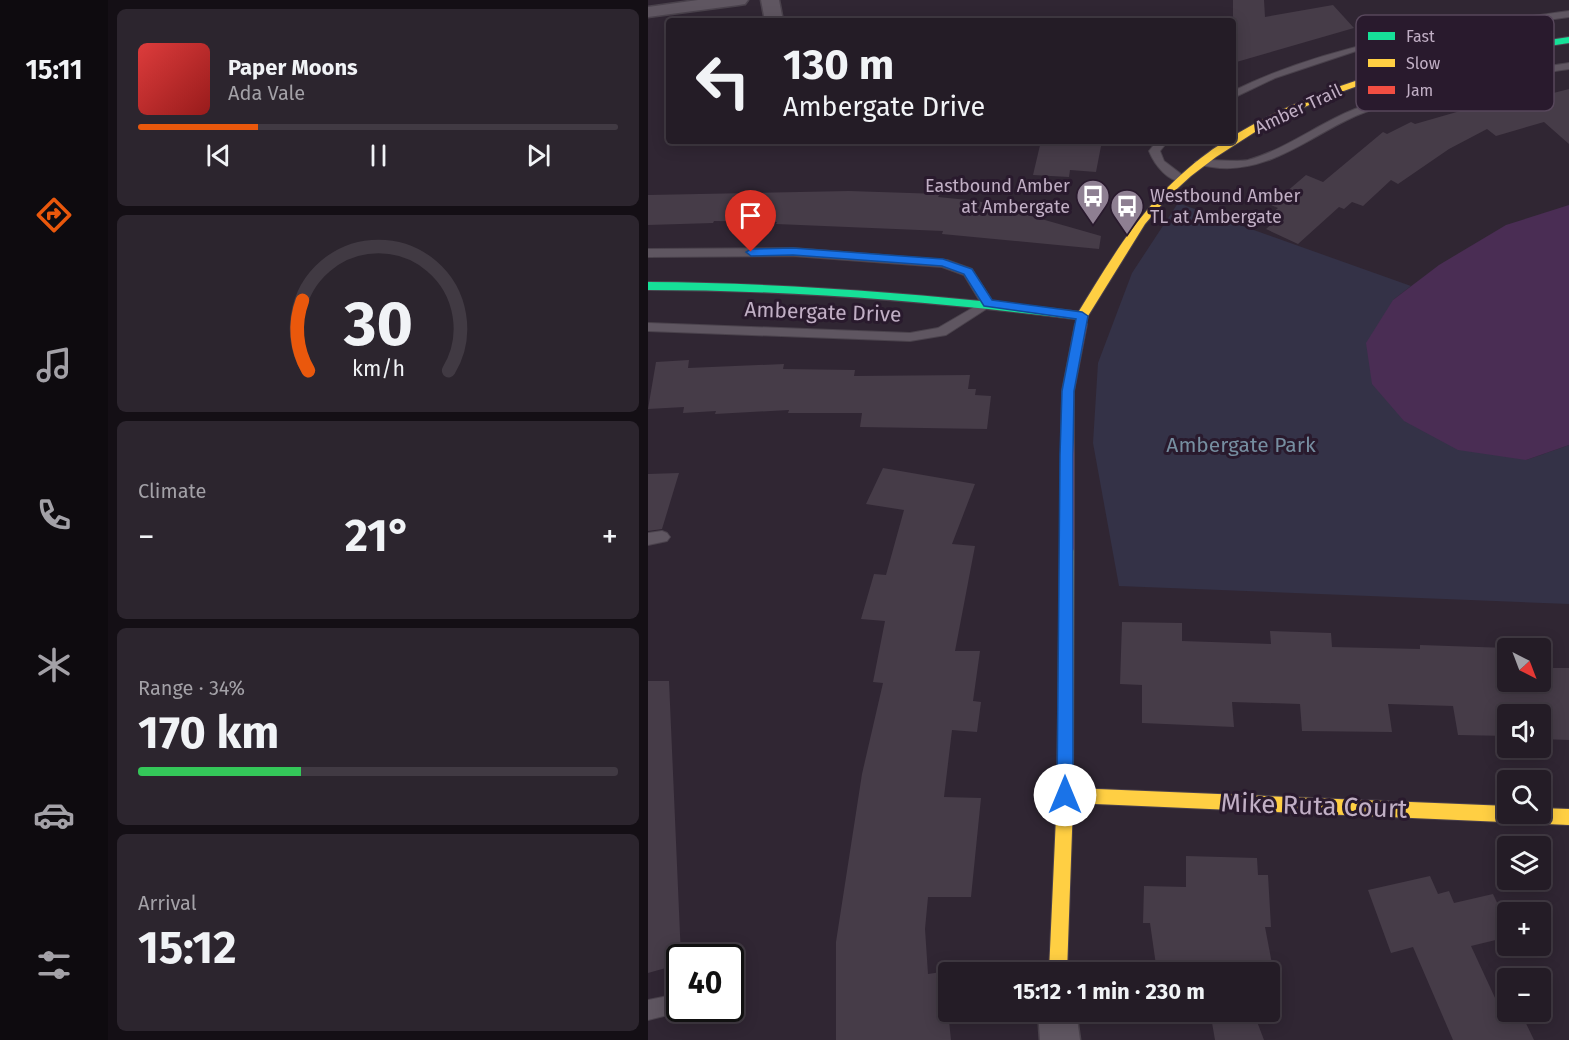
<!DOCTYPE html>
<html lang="en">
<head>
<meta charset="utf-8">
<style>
	body { margin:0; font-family:"Fira Sans",sans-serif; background:#2c252e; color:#f1f3f6; height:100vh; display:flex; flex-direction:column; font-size:22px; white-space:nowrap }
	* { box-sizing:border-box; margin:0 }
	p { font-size:20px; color:#a3a1a7 }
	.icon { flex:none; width:33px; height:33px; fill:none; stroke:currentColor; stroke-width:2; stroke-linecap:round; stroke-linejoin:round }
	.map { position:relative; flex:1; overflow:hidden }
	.details { display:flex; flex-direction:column; gap:9px; padding:9px; background:#140f15; width:540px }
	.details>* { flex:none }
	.banner { position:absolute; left:18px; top:18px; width:570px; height:126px; border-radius:6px; box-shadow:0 3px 15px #0003,0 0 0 2px #413a43; background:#241c26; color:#f1f3f6; overflow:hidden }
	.needle { width:39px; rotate:138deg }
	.fabs { position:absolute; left:849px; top:638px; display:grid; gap:12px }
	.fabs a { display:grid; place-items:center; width:54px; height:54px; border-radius:6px; background:#241c26; box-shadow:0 3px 15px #0003,0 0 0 2px #413a43; font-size:30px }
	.speed { position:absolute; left:18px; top:944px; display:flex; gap:12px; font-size:30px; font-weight:700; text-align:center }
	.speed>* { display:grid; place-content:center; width:78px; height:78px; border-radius:50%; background:#241c26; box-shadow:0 3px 15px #0003,0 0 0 2px #413a43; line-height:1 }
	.speed .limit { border:3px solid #111; border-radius:9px; background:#fff; color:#111 }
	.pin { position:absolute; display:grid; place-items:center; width:51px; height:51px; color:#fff; margin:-62px -26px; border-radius:50% 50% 50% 0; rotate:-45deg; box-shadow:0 0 6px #0007 }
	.pin .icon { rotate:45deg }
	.me { position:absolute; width:66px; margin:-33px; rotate:0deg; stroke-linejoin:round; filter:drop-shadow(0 0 4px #0008) }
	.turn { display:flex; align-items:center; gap:21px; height:126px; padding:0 18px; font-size:27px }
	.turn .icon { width:78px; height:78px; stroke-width:2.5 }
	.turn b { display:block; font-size:42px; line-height:51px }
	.big { font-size:45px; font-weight:700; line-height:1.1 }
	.details .tile { flex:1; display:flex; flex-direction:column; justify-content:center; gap:9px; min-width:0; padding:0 21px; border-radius:9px; background:#2c252e }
	.details .dial { align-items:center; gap:0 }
	.dial svg { height:156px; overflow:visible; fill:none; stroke:#413a43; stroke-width:7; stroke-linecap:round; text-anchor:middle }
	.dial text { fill:#f1f3f6; stroke:none }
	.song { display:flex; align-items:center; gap:18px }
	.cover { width:72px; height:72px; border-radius:9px; background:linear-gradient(135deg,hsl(0 70% 55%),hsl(0 70% 35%)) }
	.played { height:6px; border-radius:3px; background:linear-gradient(90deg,#ea580c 25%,#413a43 25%) }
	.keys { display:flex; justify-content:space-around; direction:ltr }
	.heat { display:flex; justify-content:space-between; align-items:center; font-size:33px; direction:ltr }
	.charge { height:9px; border-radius:4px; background:linear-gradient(90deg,#34c759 34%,#413a43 0) }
	.trip { position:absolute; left:290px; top:962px; width:342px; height:60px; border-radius:6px; background:#241c26; box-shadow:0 3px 15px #0003,0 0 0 2px #413a43; font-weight:700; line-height:60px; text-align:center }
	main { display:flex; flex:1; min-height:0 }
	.tabs { display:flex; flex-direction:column; width:108px; justify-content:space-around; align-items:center; background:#0e0b0f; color:#a3a1a7 }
	.tabs .icon { width:42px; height:42px }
	.tabs .on { color:#ea580c }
	.tabs b { font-size:27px; color:#f1f3f6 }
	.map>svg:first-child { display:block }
</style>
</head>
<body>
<main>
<nav class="tabs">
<b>15:11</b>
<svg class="icon on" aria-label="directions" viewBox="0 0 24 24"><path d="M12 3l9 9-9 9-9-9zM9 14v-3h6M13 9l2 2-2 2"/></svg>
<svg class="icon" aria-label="music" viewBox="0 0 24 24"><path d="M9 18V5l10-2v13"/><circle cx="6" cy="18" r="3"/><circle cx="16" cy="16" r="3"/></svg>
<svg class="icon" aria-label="phone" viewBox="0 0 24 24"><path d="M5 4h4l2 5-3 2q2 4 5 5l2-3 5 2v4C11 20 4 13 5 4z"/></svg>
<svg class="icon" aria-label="climate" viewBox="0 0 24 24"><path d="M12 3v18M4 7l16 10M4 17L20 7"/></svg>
<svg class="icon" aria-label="car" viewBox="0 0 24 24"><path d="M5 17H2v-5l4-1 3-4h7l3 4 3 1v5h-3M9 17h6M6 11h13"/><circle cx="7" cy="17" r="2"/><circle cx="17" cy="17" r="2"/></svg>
<svg class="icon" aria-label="filters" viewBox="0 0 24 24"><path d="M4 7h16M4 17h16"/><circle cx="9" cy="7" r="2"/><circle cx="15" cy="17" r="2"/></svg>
</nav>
<section class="details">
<div class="tile">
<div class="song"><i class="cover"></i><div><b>Paper Moons</b><p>Ada Vale</p></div></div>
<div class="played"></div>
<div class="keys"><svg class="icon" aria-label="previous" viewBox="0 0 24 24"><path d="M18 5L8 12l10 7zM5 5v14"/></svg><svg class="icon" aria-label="pause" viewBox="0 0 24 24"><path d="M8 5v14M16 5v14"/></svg><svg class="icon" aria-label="next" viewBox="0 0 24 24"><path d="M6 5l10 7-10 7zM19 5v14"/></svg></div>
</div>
<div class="tile dial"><svg viewBox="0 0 100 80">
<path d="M14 69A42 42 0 1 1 86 69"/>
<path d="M14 69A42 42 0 0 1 11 33" stroke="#ea580c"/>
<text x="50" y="56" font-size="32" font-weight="700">30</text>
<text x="50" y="72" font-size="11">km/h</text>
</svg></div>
<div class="tile"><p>Climate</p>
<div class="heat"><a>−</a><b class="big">21°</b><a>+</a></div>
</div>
<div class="tile"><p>Range · 34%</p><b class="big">170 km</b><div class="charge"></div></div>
<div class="tile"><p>Arrival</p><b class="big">15:12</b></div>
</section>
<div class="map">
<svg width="921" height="1040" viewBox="0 0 921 1040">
	<rect width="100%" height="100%" fill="#302633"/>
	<path fill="#343247" d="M530,203L763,286L745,300L878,460L921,445V604L471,586L445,443L450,363L484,273Z"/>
	<path fill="#4a2d54" d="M921,205V445L878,460L810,450L756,421L724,384L718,343L745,300L791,265L858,225Z"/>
	<path fill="#463c48" d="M585,0H616L617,17L685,5L706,28L585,63Z
		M921,89V144L896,122L848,136L839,129L801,149L750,184L743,180L715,206L704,202L696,209L691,207L650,244L618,229L625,223L618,219L630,208L623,205L658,175L675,182L735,132L739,134L763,122L767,124L833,105L839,110Z
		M393,141H454L448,172L422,170L421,177L385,175Z
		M201,191L292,194L290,197L330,201L453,236L451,249L294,234L295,231L128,224L129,222L66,221L65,223L0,225V195Z
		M41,360L40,368L136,364L135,369L207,370L206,376L322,375L320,389H328L327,395L343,396L339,429L212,427L214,413H140L141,410L67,414L68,411L35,413L36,407L0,409L8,362Z
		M235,468L327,484L304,544L327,546L307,651H332L325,701L333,702L329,732L304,730L296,797L333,798L323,897H280L277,929L280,974L300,971V1011L303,1040H188V942L214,774L235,683L225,682L237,621L213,619L226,574L238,575L256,510L218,504Z
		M31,473L14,529L0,531V474Z
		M474,622L534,623V641L623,644L622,631L683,633L684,647L772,649V645L860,648V681H892V649H899L904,668H921V740L892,739V714H860V736L810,735L805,706L740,704L744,732L654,731L652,704L584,702L586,727L494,723V685L472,684Z
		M0,681H21L33,957L32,964L0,973Z
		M538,856L609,858L610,875H620L623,927H617L634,1016L608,1019L616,1040H567L562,1011H621V972H509L502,923H495L496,886L538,887Z
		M782,876L790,894L801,891L806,903L845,894L860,926V937L823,946L848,1000L860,996V1011H872L886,1040H805L765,947L743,953L720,890Z"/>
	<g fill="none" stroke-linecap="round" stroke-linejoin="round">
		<defs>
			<path id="lane" d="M921,11V17L792,35L708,51L627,78L585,98V91C691,39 806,27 921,11Z
				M921,63V69C861,78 800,86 742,104C728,108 713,113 699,120C656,141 615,175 564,167C558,166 552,166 547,162C554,157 587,163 600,160C639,149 671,123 707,109C775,83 849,74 921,63Z
				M509,141H520L512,151L516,161L537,177V181C521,184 506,164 501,151Z
				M145,248L299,260L324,269L346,304L298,335L262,341L0,331V323L262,333L290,328L333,303L316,275L294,267L145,256L0,257V249Z
				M14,531L19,533L22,537L19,541L0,545V533Z
				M25,995L32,998V1008H34L32,1012L0,1020V1000Z"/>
			<path id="street" d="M50,0H100L97,4L91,5L0,17V7Z
				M113,0H131L135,21H117Z
				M390,1011H428L432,1040H392Z"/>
			<path id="fast" d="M921,37V43L834,56L735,78L730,75L834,50Z
				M0,282C146,283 290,295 434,312L440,316L434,320C290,302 146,290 0,290Z"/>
			<path id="slow" d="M732,73L740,75L679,97L621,123L568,157L543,176L520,197L497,224L440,316L437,327H429L428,316C466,254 495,203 553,158C563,151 573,141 585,141V136C631,108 680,89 732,73Z
				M419,543L424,545L426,549L425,788L860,806V813H892V808L921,809V825L425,803L419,972H401L409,795L412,549L414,545Z"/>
			<path id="jam" d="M433,320L439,324L426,391V549L424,553H414L412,549L414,391L427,324Z"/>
		</defs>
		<use href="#lane" stroke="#4a424c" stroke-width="2"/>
		<use href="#street" stroke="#4a424c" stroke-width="3"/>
		<use href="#fast" stroke="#4b414d" stroke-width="2"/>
		<use href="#slow" stroke="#4b414d" stroke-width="2"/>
		<use href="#jam" stroke="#4b414d" stroke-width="2"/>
		<use href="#lane" fill="#5f5661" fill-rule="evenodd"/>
		<use href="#street" fill="#5f5661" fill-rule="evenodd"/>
		<use href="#fast" fill="#16e098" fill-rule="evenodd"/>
		<use href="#slow" fill="#ffcf43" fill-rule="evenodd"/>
		<use href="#jam" fill="#f24e42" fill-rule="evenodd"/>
	</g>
	<path fill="#1a73e8" stroke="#114b97" stroke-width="1.5" d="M145,248L295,259L324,269L344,300L434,312L440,316L426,391L425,455V795L423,800L417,803L412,800L409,795L412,455L414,391L428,319L336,306L316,274L294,266L145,255L103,256L98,252L103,249Z"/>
	<defs>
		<symbol id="bus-pin" viewBox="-11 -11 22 30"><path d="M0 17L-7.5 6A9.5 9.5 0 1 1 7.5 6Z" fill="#8e7f92" stroke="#291a2d"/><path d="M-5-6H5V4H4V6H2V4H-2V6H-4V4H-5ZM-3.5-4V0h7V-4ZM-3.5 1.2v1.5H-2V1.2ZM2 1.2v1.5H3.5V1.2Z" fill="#fff"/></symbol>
	</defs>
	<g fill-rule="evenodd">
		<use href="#bus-pin" x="426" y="177" width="38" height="52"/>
		<use href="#bus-pin" x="460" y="187" width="38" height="52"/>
	</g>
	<g text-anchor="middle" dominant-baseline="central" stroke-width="6" stroke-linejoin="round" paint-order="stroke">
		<g font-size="18" fill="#c1afc5" stroke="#291a2d">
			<text transform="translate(650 109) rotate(-25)">Amber Trail</text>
		</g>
		<g font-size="18" fill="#c1afc5" stroke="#291a2d" text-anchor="end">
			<text x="422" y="186">Eastbound Amber<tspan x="422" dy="21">at Ambergate</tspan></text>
			<text x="502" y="196" text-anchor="start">Westbound Amber<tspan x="502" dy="21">TL at Ambergate</tspan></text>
		</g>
		<g font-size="21" fill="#c1afc5" stroke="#291a2d">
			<text transform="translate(175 312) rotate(2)">Ambergate Drive</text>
		</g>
		<g font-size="21" fill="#768ea0" stroke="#291a2d">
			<text x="593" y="445">Ambergate Park</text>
		</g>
		<g font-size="26" fill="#c1afc5" stroke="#291a2d">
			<text transform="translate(666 806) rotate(2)">Mike Ruta Court</text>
		</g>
	</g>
	<rect x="708" y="15" width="198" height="96" rx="9" fill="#291a2d" stroke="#57475b" stroke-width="1.5"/>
	<rect x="720" y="32" width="27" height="8" fill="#16e098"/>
	<rect x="720" y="59" width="27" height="8" fill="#ffcf43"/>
	<rect x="720" y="86" width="27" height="8" fill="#f24e42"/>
	<g font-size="16" fill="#c1afc5">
		<text x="758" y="42">Fast</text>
		<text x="758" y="69">Slow</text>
		<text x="758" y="96">Jam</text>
	</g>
</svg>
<div class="fabs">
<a><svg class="needle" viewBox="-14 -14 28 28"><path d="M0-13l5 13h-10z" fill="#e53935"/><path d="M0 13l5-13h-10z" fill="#a3a1a7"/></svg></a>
<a><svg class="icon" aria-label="sound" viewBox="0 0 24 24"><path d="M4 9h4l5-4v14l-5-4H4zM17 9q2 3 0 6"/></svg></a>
<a><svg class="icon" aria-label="search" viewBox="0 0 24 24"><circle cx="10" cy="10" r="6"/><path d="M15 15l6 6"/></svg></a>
<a><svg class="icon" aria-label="layers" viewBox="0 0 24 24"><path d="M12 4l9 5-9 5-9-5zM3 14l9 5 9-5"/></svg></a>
<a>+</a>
<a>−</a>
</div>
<div class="speed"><div class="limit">40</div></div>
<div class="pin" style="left:103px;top:252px;background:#d93025"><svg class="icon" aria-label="arrive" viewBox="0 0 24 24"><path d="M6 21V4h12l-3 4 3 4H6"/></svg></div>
<svg class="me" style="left:417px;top:795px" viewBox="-20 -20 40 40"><circle r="19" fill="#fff"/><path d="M0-13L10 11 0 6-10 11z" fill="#1a73e8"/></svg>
<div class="trip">15:12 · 1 min · 230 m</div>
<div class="banner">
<div class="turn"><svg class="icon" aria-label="left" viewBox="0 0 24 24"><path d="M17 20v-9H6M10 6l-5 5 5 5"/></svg><div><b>130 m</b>Ambergate Drive</div></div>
</div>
</div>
</main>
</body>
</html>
